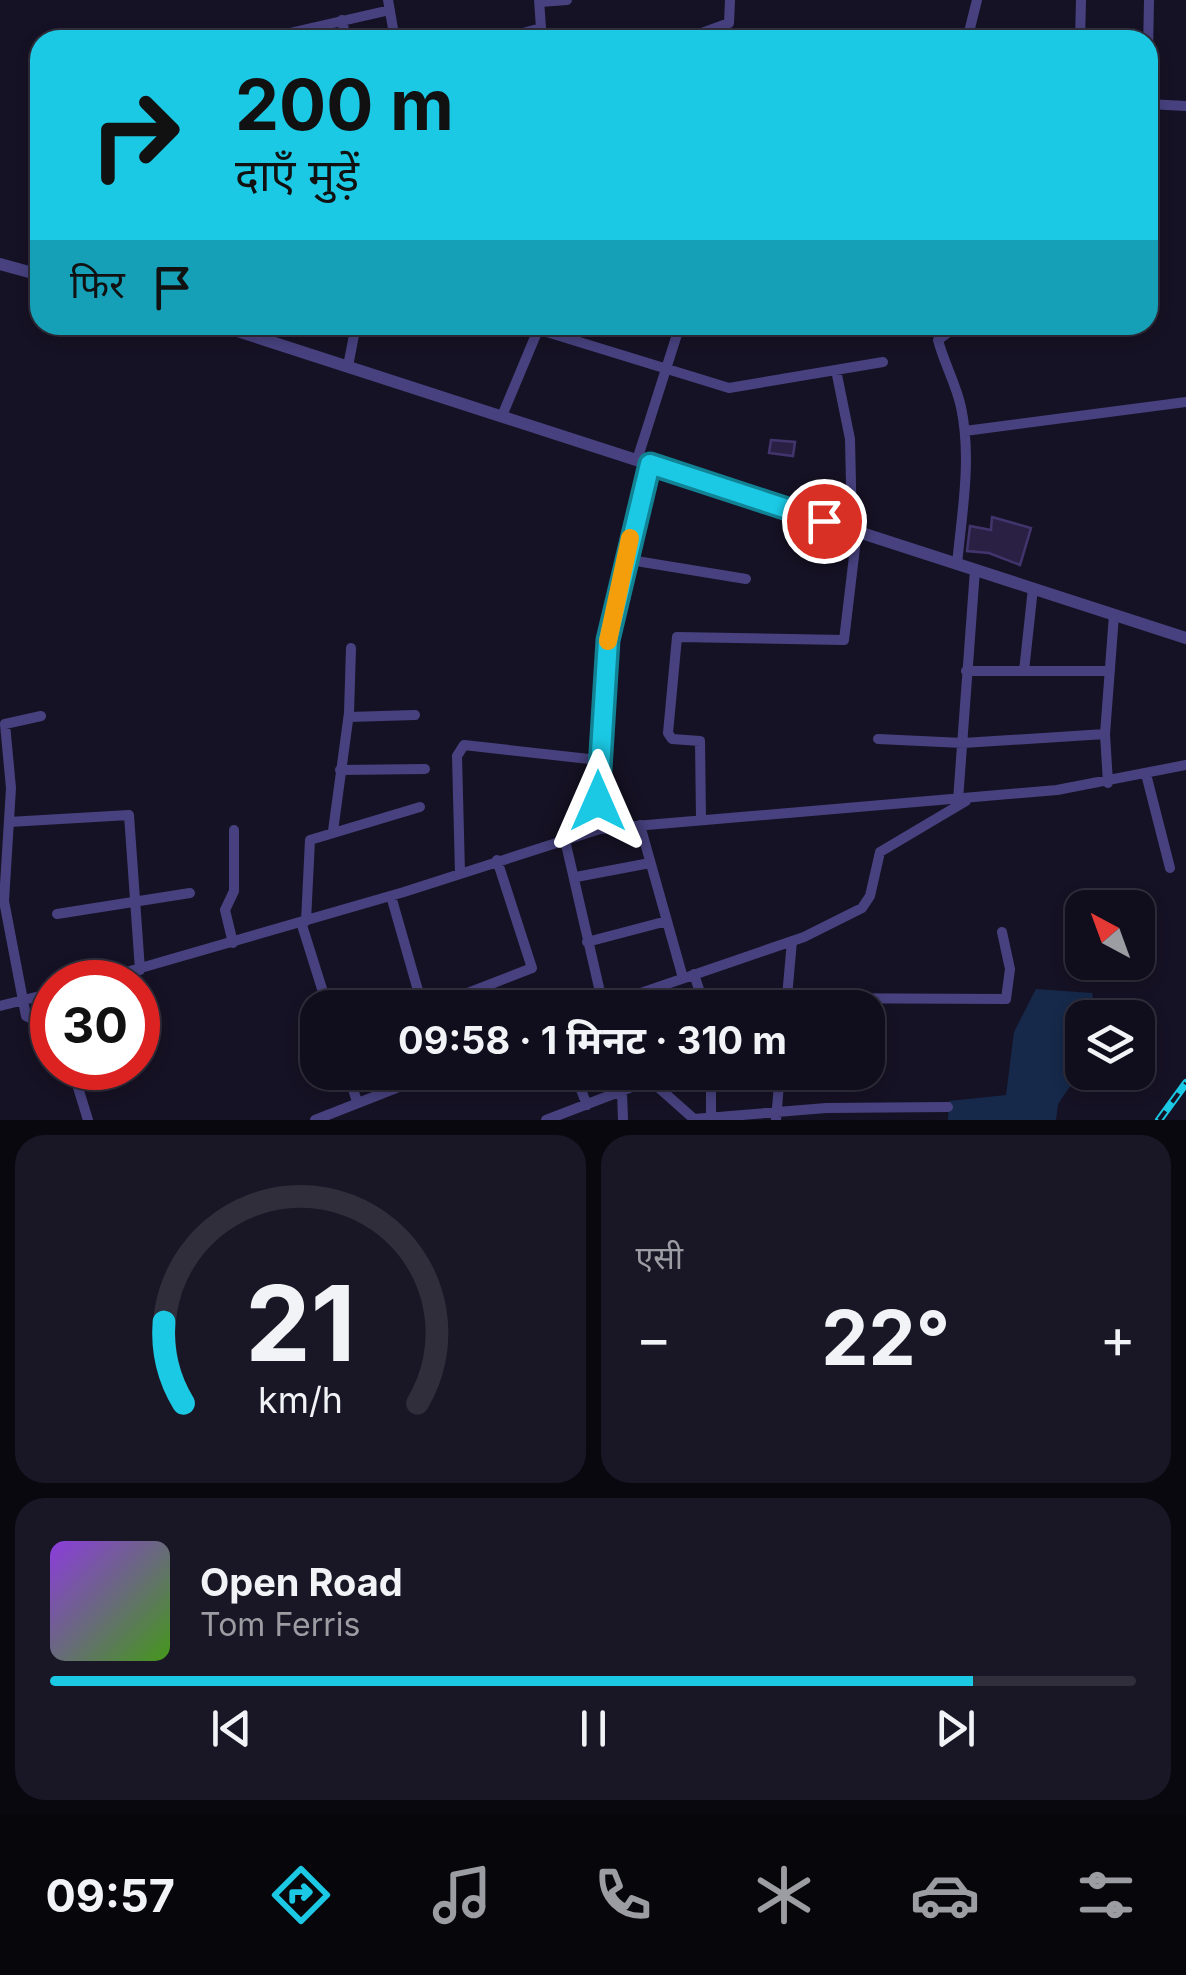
<!DOCTYPE html>
<html lang="hi">
<head>
<meta charset="utf-8">
<style>
	body { margin:0; font-family:Inter,"Noto Sans Devanagari",sans-serif; background:#191725; color:#f1f3f6; height:100vh; display:flex; flex-direction:column; font-size:38px; white-space:nowrap }
	* { box-sizing:border-box; margin:0 }
	p { font-size:32px; color:#9c9ca3 }
	.icon { flex:none; width:55px; height:55px; fill:none; stroke:currentColor; stroke-width:2; stroke-linecap:round; stroke-linejoin:round }
	.map { position:relative; height:1120px; overflow:hidden }
	.panel { display:flex; flex-direction:column; gap:15px; padding:15px; background:#09080f; flex:1 }
	.panel>* { flex:none }
	.banner { position:absolute; left:30px; top:30px; width:1128px; height:305px; border-radius:30px; box-shadow:0 5px 15px #0003,0 0 0 2px #302e3b; background:#1bc9e5; color:#111; overflow:hidden }
	.needle { width:65px; rotate:319deg }
	.controls { position:absolute; left:1065px; top:890px; display:grid; gap:20px }
	.controls a { display:grid; place-items:center; width:90px; height:90px; border-radius:20px; background:#100e1c; box-shadow:0 5px 15px #0003,0 0 0 2px #302e3b; font-size:50px }
	.speed { position:absolute; left:30px; top:960px; display:flex; gap:20px; font-size:50px; font-weight:700; text-align:center }
	.speed>* { display:grid; place-content:center; width:130px; height:130px; border-radius:50%; background:#100e1c; box-shadow:0 5px 15px #0003,0 0 0 2px #302e3b; line-height:1 }
	.speed .limit { border:15px solid #d22; background:#fff; color:#111 }
	.pin { position:absolute; display:grid; place-items:center; width:85px; height:85px; color:#fff; margin:-42px; border:5px solid #fff; border-radius:50%; box-shadow:0 2px 10px #0007 }
	.me { position:absolute; width:110px; margin:-55px; rotate:0deg; stroke-linejoin:round; filter:drop-shadow(0 0 8px #0008) }
	.turn { display:flex; align-items:center; gap:35px; height:210px; padding:0 40px; font-size:45px }
	.turn .icon { width:130px; height:130px; stroke-width:2.5 }
	.turn b { display:block; font-size:70px; line-height:85px }
	.then { display:flex; align-items:center; height:95px; padding:0 40px; background:#0003; gap:20px; font-size:38px }
	.big { font-size:75px; font-weight:700; line-height:1.1 }
	.panel .card { flex:1; display:flex; flex-direction:column; justify-content:center; gap:15px; min-width:0; padding:0 35px; border-radius:30px; background:#191725 }
	.panel .dial { align-items:center; gap:0 }
	.dial svg { height:260px; overflow:visible; fill:none; stroke:#302e3b; stroke-width:7; stroke-linecap:round; text-anchor:middle }
	.dial text { fill:#f1f3f6; stroke:none }
	.song { display:flex; align-items:center; gap:30px }
	.cover { width:120px; height:120px; border-radius:15px; background:linear-gradient(135deg,hsl(270 70% 55%),hsl(100 70% 35%)) }
	.played { height:10px; border-radius:5px; background:linear-gradient(90deg,#1bc9e5 85%,#302e3b 85%) }
	.keys { display:flex; justify-content:space-around; direction:ltr }
	.heat { display:flex; justify-content:space-between; align-items:center; font-size:55px; direction:ltr }
	.panel .tiles { flex:1; display:grid; gap:15px; grid-template-columns:1fr 1fr }
	.card:last-child { grid-column:span 2 }
	.trip { position:absolute; left:300px; top:990px; width:585px; height:100px; border-radius:30px; background:#100e1c; box-shadow:0 5px 15px #0003,0 0 0 2px #302e3b; font-weight:700; line-height:100px; text-align:center }
	.menu { display:flex; height:160px; justify-content:space-around; align-items:center; background:#06060b; color:#9c9ca3 }
	.menu .icon { width:70px; height:70px }
	.menu .current { color:#1bc9e5 }
	.menu b { font-size:45px; color:#f1f3f6 }
	.map>svg:first-child { display:block }
</style>
</head>
<body>
<div class="map">
<svg width="1186" height="1120" viewBox="0 0 1186 1120">
	<rect width="100%" height="100%" fill="#161225"/>
	<path fill="#16294a" d="M1036,989L1092,993L1097,1017L1082,1018V1069L1058,1104L1056,1120H948L949,1101L1006,1095L1014,1032Z"/>
	<path fill="#292044" stroke="#42356d" stroke-width="2.5" d="M771,440L795,442L793,456L769,453Z
		M992,517L1031,528L1020,565L989,553L967,551L970,526L991,530Z"/>
	<g fill="none" stroke-linecap="round" stroke-linejoin="round">
		<path stroke="#47427f" stroke-width="10" d="M388,0L395,40
			M540,2L567,0
			M342,20L346,40
			M259,40L390,10
			M498,40L541,28L539,0
			M683,40L729,23L730,0
			M967,40L977,0
			M1080,40L1081,0
			M1148,53L1149,0
			M1148,104L1186,106
			M1148,134L1151,197L1148,205
			M537,329L729,388L883,362
			M348,366L356,325
			M836,370L850,439L852,530
			M502,416L540,325
			M965,431L1186,402
			M637,460L680,325
			M624,559L746,579
			M957,564C962,512 972,459 961,407C956,384 944,363 938,340L958,325
			M966,671H1110
			M1024,671L1033,588
			M41,716L5,724L11,788L4,901L26,1016L52,1029
			M349,717L415,715
			M878,739L963,743L1105,734
			M340,770L425,769
			M1146,774L1170,868
			M1108,783L1105,734L1114,615
			M958,800L975,570
			M701,819L700,741L672,739L668,733L677,637L844,640L857,531
			M9,822L129,815L140,970
			M640,825L683,978
			M600,829C592,703 617,585 650,464
			M333,831L349,713L351,648
			M565,840L603,1005
			M460,873L457,756L464,745L598,760
			M576,877L650,863
			M391,896L423,1008
			M57,914L190,893
			M306,921L310,840L420,807
			M301,922L328,1008
			M587,942L667,921
			M233,943L225,910L234,891V830
			M694,974L705,1008
			M92,982L404,892L600,829L1057,790L1186,765
			M787,998L1006,999L1010,969L1002,932
			M0,1006L52,993
			M429,1008L532,968L497,860
			M597,1008L804,937L862,908L870,896L880,852L966,801
			M786,1008L792,941
			M72,1068L88,1120
			M348,1072L357,1102
			M574,1072L587,1105
			M711,1072V1118
			M622,1091L623,1120
			M315,1120L437,1072
			M546,1120L650,1080L694,1119L826,1108L948,1107
			M776,1120L780,1072"/>
		<path stroke="#47427f" stroke-width="12" d="M0,264L40,275
			M219,325L1186,638"/>
		<defs>
			<path id="rail" d="M1159,1120L1186,1083"/>
		</defs>
		<use href="#rail" stroke="#1bc9e5" stroke-width="8"/>
		<use href="#rail" stroke="#161225" stroke-width="4" stroke-dasharray="11" stroke-linecap="butt"/>
	</g>
	<g fill="none" stroke-linecap="round" stroke-linejoin="round">
		<defs>
			<path id="route" d="M598,801L608,640L650,464L824,521"/>
		</defs>
		<use href="#route" stroke="#128395" stroke-width="25"/>
		<use href="#route" stroke="#1bc9e5" stroke-width="18"/>
		<path stroke="#f59e0b" stroke-width="18" d="M608,641L630,538"/>
	</g>
</svg>
<div class="controls">
<a><svg class="needle" viewBox="-14 -14 28 28"><path d="M0-13l5 13h-10z" fill="#e53935"/><path d="M0 13l5-13h-10z" fill="#9c9ca3"/></svg></a>
<a><svg class="icon" aria-label="layers" viewBox="0 0 24 24"><path d="M12 4l9 5-9 5-9-5zM3 14l9 5 9-5"/></svg></a>
</div>
<div class="speed"><div class="limit">30</div></div>
<div class="pin" style="left:824px;top:521px;background:#d93025"><svg class="icon" aria-label="arrive" viewBox="0 0 24 24"><path d="M6 21V4h12l-3 4 3 4H6"/></svg></div>
<svg class="me" style="left:598px;top:801px" viewBox="-20 -20 40 40"><path d="M0-17L14 15 0 8-14 15z" fill="#1bc9e5" stroke="#fff" stroke-width="4"/></svg>
<div class="trip">09:58 · 1 मिनट · 310 m</div>
<div class="banner">
<div class="turn"><svg class="icon" aria-label="right" viewBox="0 0 24 24"><path d="M7 20v-9h11M14 6l5 5-5 5"/></svg><div><b>200 m</b>दाएँ मुड़ें</div></div>
<div class="then">फिर<svg class="icon" aria-label="arrive" viewBox="0 0 24 24"><path d="M6 21V4h12l-3 4 3 4H6"/></svg></div>
</div>
</div>
<section class="panel">
<div class="tiles">
<div class="card dial"><svg viewBox="0 0 100 80">
<path d="M14 69A42 42 0 1 1 86 69"/>
<path d="M14 69A42 42 0 0 1 8 44" stroke="#1bc9e5"/>
<text x="50" y="56" font-size="32" font-weight="700">21</text>
<text x="50" y="72" font-size="11">km/h</text>
</svg></div>
<div class="card"><p>एसी</p>
<div class="heat"><a>−</a><b class="big">22°</b><a>+</a></div>
</div>
<div class="card">
<div class="song"><i class="cover"></i><div><b>Open Road</b><p>Tom Ferris</p></div></div>
<div class="played"></div>
<div class="keys"><svg class="icon" aria-label="previous" viewBox="0 0 24 24"><path d="M18 5L8 12l10 7zM5 5v14"/></svg><svg class="icon" aria-label="pause" viewBox="0 0 24 24"><path d="M8 5v14M16 5v14"/></svg><svg class="icon" aria-label="next" viewBox="0 0 24 24"><path d="M6 5l10 7-10 7zM19 5v14"/></svg></div>
</div>
</div>
</section>
<nav class="menu">
<b>09:57</b>
<svg class="icon current" aria-label="directions" viewBox="0 0 24 24"><path d="M12 3l9 9-9 9-9-9zM9 14v-3h6M13 9l2 2-2 2"/></svg>
<svg class="icon" aria-label="music" viewBox="0 0 24 24"><path d="M9 18V5l10-2v13"/><circle cx="6" cy="18" r="3"/><circle cx="16" cy="16" r="3"/></svg>
<svg class="icon" aria-label="phone" viewBox="0 0 24 24"><path d="M5 4h4l2 5-3 2q2 4 5 5l2-3 5 2v4C11 20 4 13 5 4z"/></svg>
<svg class="icon" aria-label="climate" viewBox="0 0 24 24"><path d="M12 3v18M4 7l16 10M4 17L20 7"/></svg>
<svg class="icon" aria-label="car" viewBox="0 0 24 24"><path d="M5 17H2v-5l4-1 3-4h7l3 4 3 1v5h-3M9 17h6M6 11h13"/><circle cx="7" cy="17" r="2"/><circle cx="17" cy="17" r="2"/></svg>
<svg class="icon" aria-label="filters" viewBox="0 0 24 24"><path d="M4 7h16M4 17h16"/><circle cx="9" cy="7" r="2"/><circle cx="15" cy="17" r="2"/></svg>
</nav>
</body>
</html>
